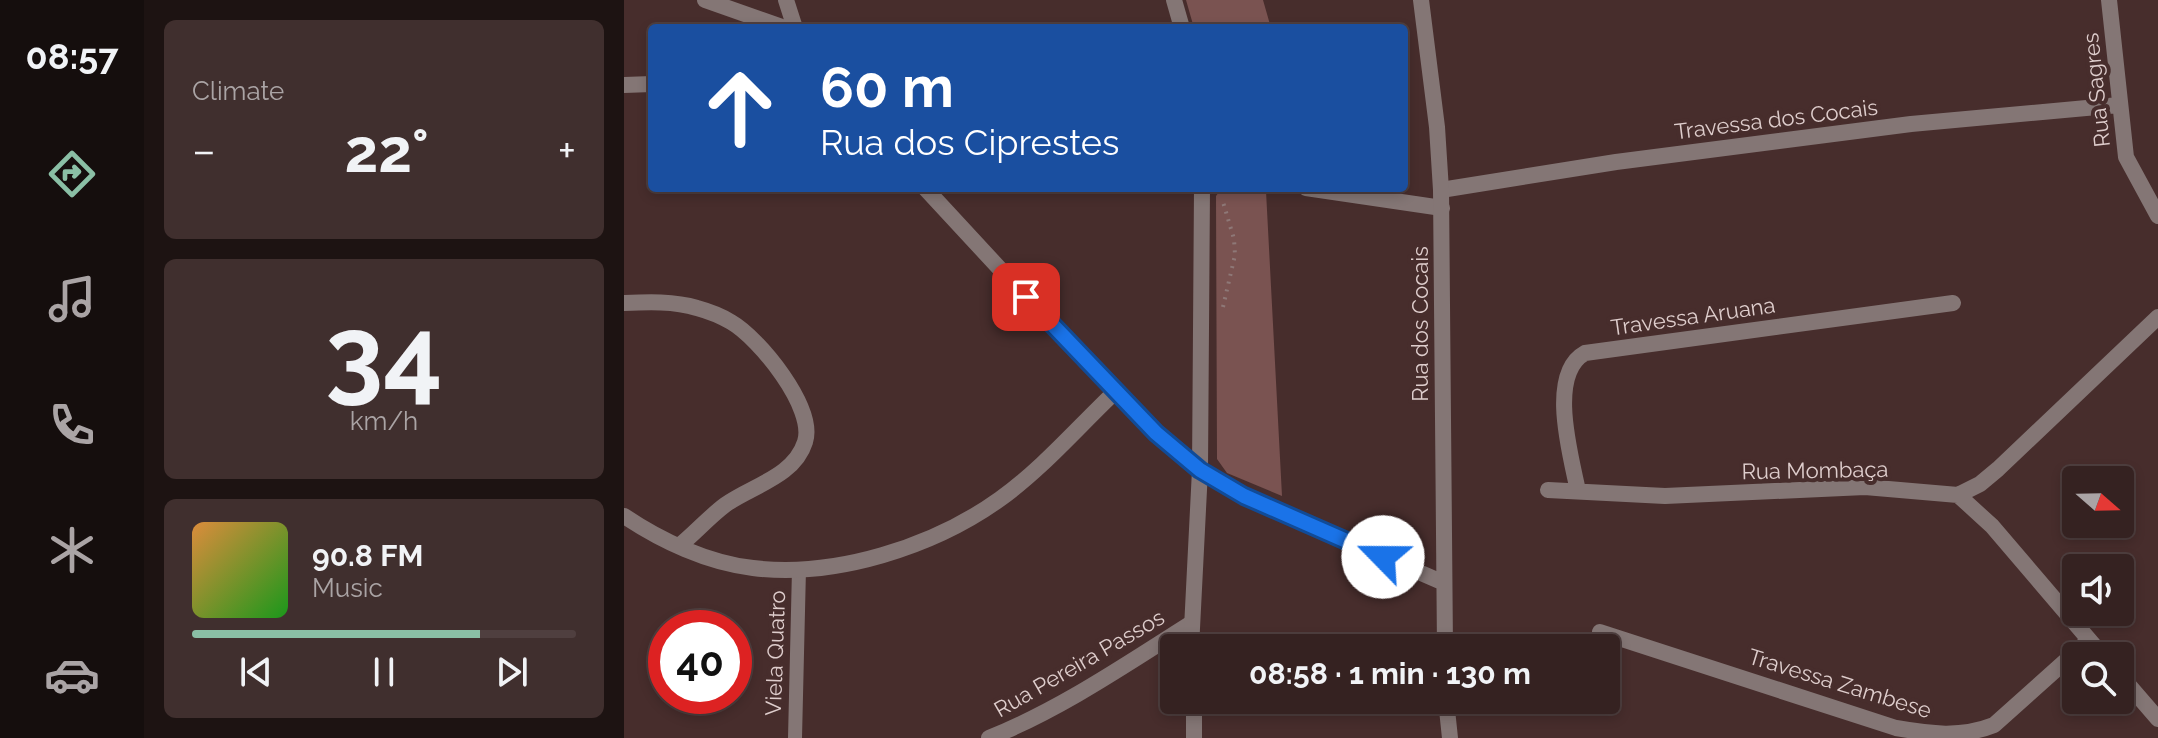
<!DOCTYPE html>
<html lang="en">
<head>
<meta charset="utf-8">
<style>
	body { margin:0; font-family:Raleway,sans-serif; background:#402f2e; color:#f1f3f6; height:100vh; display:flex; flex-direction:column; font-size:30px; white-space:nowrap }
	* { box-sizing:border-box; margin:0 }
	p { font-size:26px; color:#aaa4a5 }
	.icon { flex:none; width:44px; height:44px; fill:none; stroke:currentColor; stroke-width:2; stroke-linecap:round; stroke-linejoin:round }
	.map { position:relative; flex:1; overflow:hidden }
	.panel { display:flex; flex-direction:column; gap:20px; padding:20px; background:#1d1312; width:480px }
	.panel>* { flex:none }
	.banner { position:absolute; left:24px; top:24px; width:760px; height:168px; border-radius:8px; box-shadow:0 4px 12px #0003,0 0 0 2px #4f3f3f; background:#1a4fa0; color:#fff; overflow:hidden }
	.needle { width:52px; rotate:110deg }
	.controls { position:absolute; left:1438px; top:466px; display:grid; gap:16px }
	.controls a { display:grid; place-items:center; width:72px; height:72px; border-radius:8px; background:#352221; box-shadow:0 4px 12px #0003,0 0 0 2px #4f3f3f; font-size:40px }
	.speed { position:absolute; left:24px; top:610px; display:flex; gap:16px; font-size:40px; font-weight:700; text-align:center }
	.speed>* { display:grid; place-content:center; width:104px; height:104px; border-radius:50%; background:#352221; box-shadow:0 4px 12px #0003,0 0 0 2px #4f3f3f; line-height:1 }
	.speed .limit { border:12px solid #d22; background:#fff; color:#111 }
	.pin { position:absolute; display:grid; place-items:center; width:68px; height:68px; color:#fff; margin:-34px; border-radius:16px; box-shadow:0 4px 12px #0006 }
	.me { position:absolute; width:88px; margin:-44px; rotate:293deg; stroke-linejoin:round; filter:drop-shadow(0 0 6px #0008) }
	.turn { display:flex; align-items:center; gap:28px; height:168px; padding:0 40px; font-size:36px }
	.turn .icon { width:104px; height:104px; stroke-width:2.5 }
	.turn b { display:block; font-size:56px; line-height:68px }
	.big { font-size:60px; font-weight:700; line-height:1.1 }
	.panel .tile { flex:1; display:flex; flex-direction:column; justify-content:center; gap:12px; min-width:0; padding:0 28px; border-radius:12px; background:#402f2e }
	.panel .dial { align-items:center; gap:0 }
	.dial b { font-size:104px; line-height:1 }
	.song { display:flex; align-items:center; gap:24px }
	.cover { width:96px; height:96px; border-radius:12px; background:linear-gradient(135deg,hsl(30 70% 55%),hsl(120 70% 35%)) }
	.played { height:8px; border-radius:4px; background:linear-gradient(90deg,#8abfa5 75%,#4f3f3f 75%) }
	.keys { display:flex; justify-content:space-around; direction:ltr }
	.heat { display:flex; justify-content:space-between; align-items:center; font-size:44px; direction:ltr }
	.trip { position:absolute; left:536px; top:634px; width:460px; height:80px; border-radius:8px; background:#352221; box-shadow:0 4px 12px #0003,0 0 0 2px #4f3f3f; font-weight:700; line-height:80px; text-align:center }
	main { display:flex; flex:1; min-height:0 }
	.tab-bar { display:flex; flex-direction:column; width:144px; justify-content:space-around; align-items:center; background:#150e0d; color:#aaa4a5 }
	.tab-bar .icon { width:56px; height:56px }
	.tab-bar .current { color:#8abfa5 }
	.tab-bar b { font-size:36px; color:#f1f3f6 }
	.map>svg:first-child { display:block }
</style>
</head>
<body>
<main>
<nav class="tab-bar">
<b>08:57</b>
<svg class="icon current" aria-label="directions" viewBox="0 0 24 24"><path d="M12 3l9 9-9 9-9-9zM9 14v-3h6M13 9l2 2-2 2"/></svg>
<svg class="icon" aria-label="music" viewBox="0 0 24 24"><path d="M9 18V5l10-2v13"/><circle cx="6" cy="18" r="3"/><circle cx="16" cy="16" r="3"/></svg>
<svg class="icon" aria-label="phone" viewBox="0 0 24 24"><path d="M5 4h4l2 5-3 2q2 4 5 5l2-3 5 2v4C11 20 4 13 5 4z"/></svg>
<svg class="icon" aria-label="climate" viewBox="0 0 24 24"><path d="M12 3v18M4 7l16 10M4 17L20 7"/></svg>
<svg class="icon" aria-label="car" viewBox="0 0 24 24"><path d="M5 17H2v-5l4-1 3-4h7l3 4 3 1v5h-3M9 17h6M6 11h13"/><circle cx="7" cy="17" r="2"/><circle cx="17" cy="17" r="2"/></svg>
</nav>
<section class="panel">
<div class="tile"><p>Climate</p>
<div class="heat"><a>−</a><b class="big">22°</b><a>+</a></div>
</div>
<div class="tile dial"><b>34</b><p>km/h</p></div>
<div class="tile">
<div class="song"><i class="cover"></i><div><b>90.8 FM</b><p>Music</p></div></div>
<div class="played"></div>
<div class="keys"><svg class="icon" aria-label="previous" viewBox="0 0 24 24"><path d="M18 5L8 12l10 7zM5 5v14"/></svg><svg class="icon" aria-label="pause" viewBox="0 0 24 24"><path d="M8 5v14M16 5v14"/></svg><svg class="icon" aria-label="next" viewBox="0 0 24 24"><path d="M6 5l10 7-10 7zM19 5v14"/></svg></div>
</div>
</section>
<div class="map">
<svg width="1534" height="738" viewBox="0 0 1534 738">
	<rect width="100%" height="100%" fill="#472d2c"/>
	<path fill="#7a5351" d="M562,0H639L647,28H570Z
		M598,188L642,191L658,496L603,473L593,459L592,196Z"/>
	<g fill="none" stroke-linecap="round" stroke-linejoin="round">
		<path stroke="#8e7877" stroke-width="4" stroke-dasharray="2 6" stroke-linecap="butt" d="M599,307L611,255L610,239L599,202"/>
		<path stroke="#847675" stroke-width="14" d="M171,738L175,569"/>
		<path stroke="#847675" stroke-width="16" d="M81,0L161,28
			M550,0L558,28
			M1485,0L1502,157L1534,216
			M0,85L28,84
			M682,188L818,208
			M817,190L992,162L1287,124L1495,105
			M0,303C24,302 50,301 73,308C84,311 97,316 107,322C135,338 192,408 181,442C170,477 127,486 101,505C85,517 71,533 55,546
			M576,470L578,188
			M924,490L1041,496L1241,487L1334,495L1356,484L1374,469L1534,317
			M954,491C947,456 923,374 961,353L1329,303
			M1334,495L1368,526L1479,656
			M0,516C37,541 84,563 129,568C211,578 309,547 376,499C418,469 454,427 492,391
			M976,632L1272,728C1306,734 1337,738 1370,725L1465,640
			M1496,675L1534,719
			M365,738C437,709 501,665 566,624"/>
		<path stroke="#847675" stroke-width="16" d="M162,0L171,28
			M797,0L813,127L817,190L821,648
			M301,188L462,362L532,433L576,470L620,496L820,583
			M567,648L576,470
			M822,700L826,738
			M570,738V700"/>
	</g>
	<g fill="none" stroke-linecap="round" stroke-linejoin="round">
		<defs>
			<path id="route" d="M402,297L532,433L576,470L620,496L759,557"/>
		</defs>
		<use href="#route" stroke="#114b97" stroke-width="20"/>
		<use href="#route" stroke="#1a73e8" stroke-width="14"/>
	</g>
	<g text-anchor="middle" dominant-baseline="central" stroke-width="8" stroke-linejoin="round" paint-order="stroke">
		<g font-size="22" fill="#decdcc" stroke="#472d2c">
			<text transform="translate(1472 90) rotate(-96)">Rua Sagres</text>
			<text transform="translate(1152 119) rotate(-7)">Travessa dos Cocais</text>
			<text transform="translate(1069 316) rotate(-8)">Travessa Aruana</text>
			<text transform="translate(796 324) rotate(-90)">Rua dos Cocais</text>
			<text transform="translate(1191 470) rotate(-1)">Rua Mombaça</text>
			<text transform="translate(151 653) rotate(-88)">Viela Quatro</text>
			<text transform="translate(455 663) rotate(-30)">Rua Pereira Passos</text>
			<text transform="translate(1216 683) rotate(17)">Travessa Zambese</text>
		</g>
	</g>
</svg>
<div class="controls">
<a><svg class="needle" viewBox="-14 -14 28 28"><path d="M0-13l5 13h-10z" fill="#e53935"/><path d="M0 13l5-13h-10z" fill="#aaa4a5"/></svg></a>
<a><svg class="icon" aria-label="sound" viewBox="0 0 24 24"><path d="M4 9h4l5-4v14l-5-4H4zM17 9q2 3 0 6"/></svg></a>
<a><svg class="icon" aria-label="search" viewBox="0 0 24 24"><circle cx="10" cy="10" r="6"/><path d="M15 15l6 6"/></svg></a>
</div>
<div class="speed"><div class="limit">40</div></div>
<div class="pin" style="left:402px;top:297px;background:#d93025"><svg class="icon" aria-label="arrive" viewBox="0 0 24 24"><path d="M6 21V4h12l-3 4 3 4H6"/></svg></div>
<svg class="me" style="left:759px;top:557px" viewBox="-20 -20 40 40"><circle r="19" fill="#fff"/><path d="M0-13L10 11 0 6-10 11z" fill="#1a73e8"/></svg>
<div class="trip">08:58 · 1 min · 130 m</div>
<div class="banner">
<div class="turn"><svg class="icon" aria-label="ahead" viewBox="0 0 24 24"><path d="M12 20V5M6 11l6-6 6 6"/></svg><div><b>60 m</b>Rua dos Ciprestes</div></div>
</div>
</div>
</main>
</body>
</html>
